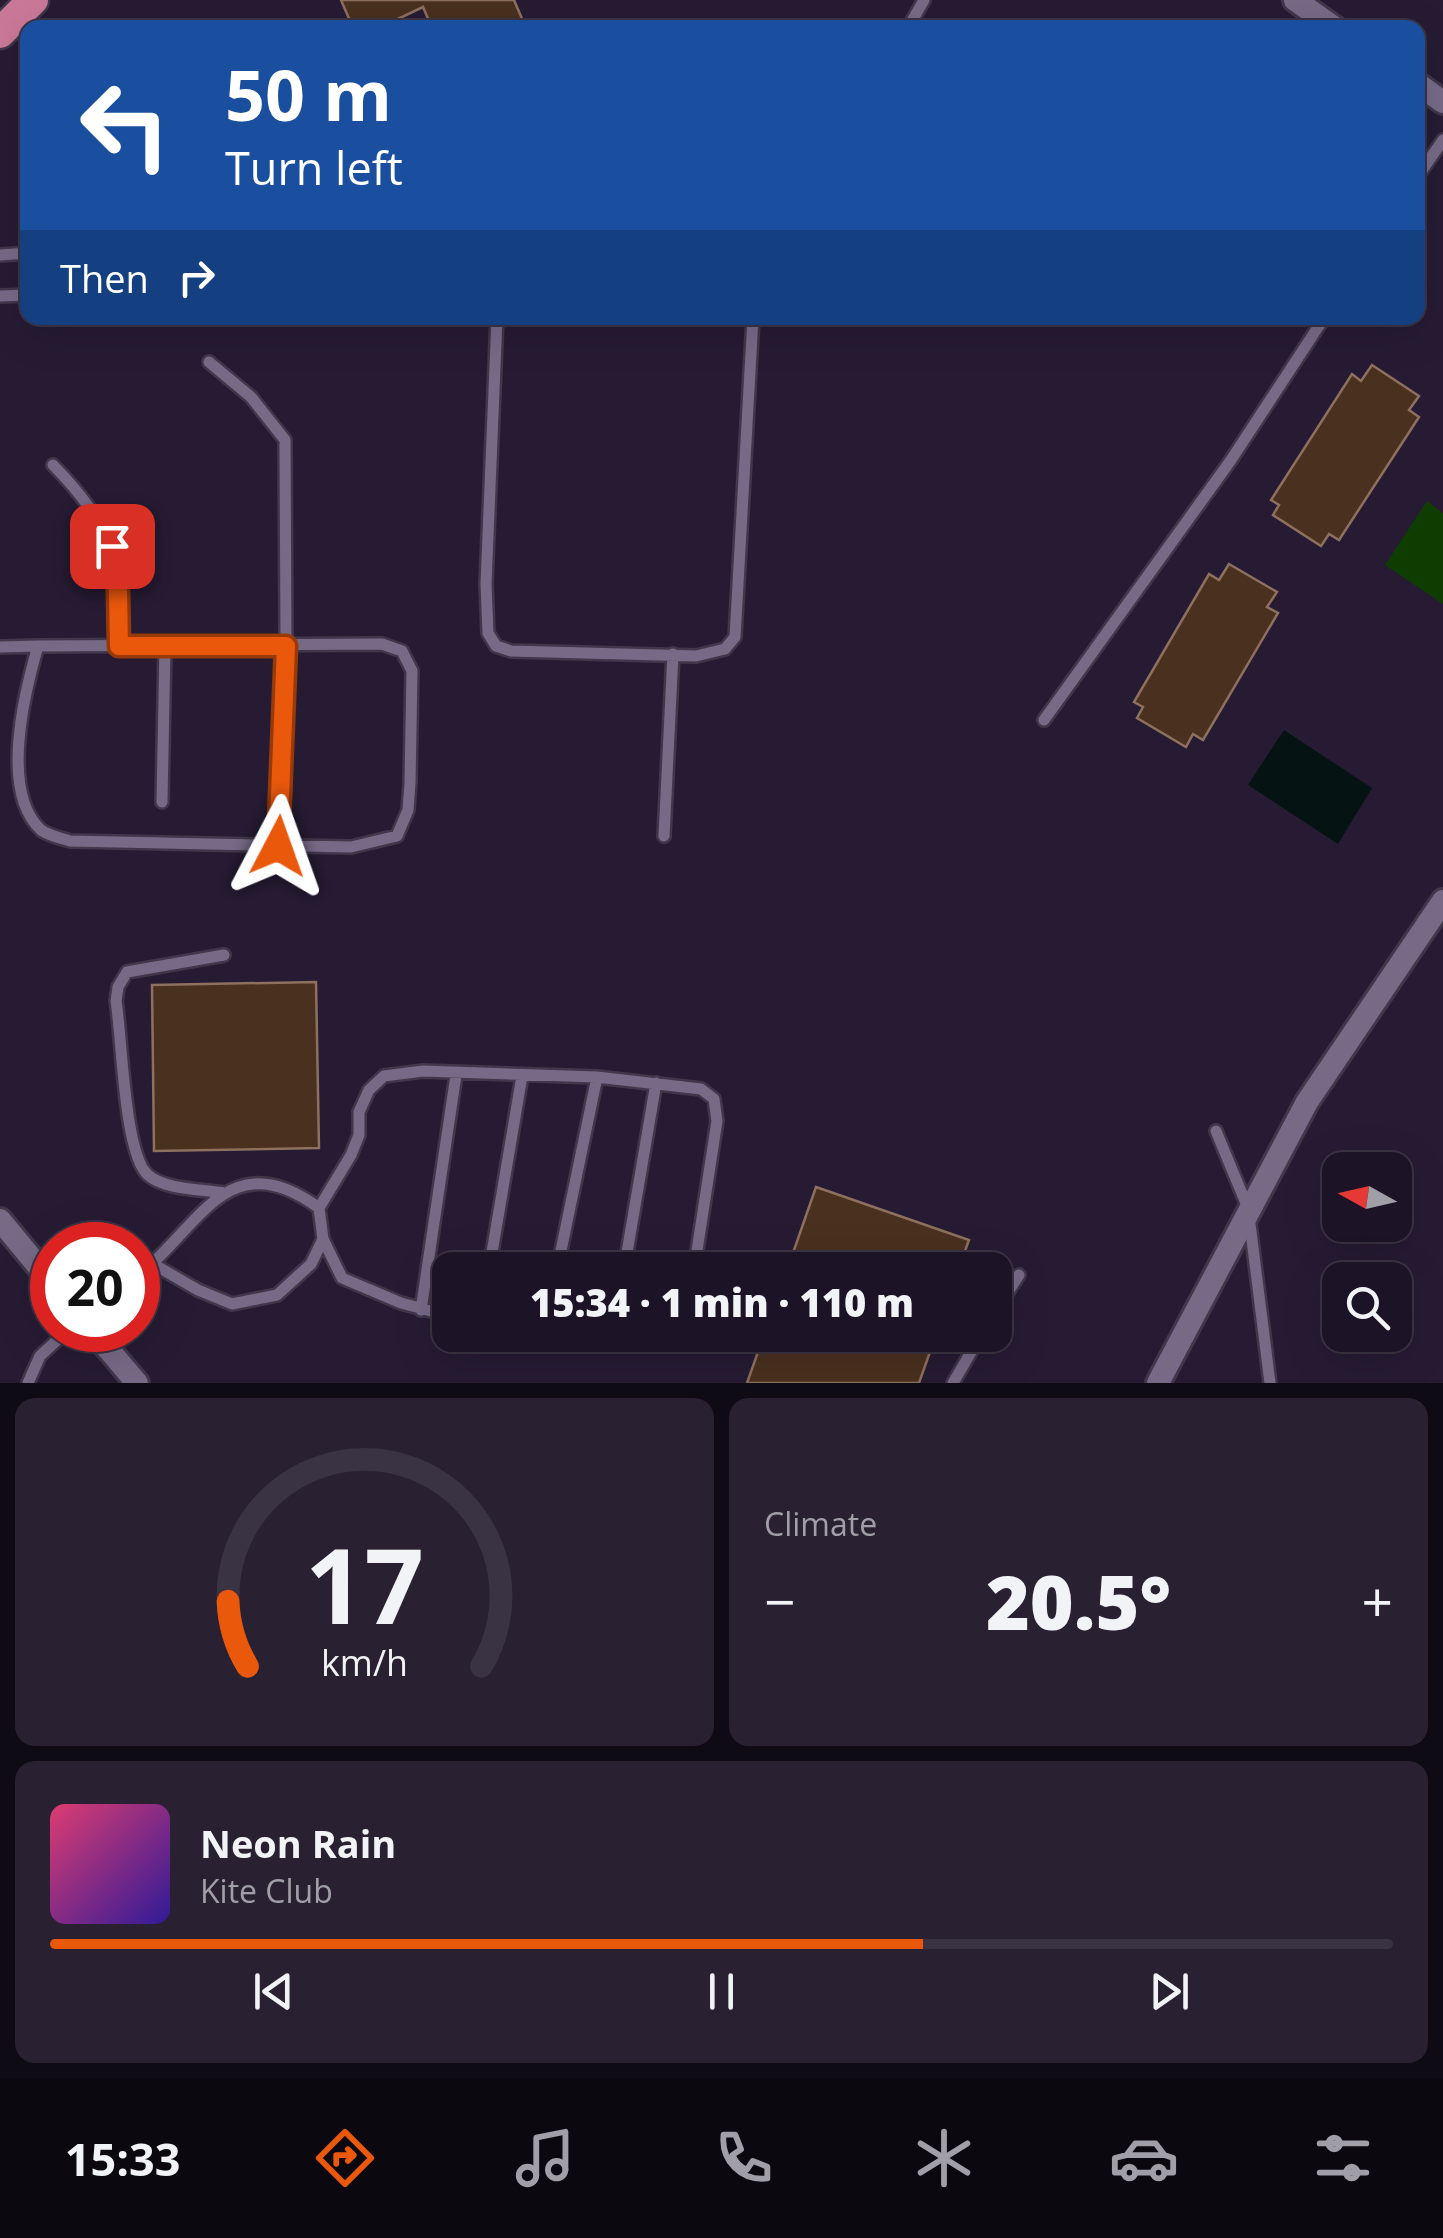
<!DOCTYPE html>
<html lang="en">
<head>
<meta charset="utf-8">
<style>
	body { margin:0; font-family:"Open Sans",sans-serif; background:#292132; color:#f1f3f6; height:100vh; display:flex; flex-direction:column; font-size:38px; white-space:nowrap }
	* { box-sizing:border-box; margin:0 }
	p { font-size:32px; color:#a09ea7 }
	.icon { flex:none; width:55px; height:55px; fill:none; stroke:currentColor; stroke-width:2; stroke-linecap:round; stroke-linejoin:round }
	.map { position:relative; height:1383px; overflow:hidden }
	.side { display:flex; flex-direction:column; gap:15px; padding:15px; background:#0f0b15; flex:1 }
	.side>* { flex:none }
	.banner { position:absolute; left:20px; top:20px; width:1405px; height:305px; border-radius:20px; box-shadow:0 10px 40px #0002,0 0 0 2px #3a3343; background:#1a4fa0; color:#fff; overflow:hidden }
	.needle { width:65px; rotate:278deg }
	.fabs { position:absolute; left:1322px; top:1152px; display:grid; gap:20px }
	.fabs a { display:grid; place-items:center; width:90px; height:90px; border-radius:20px; background:#1c1426; box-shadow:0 10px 40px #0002,0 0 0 2px #3a3343; font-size:50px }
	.speed { position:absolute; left:30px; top:1222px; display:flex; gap:20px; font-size:50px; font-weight:700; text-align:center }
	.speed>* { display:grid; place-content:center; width:130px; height:130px; border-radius:50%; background:#1c1426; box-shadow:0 10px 40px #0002,0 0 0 2px #3a3343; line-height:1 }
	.speed .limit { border:15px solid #d22; background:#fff; color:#111 }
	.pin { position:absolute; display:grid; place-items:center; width:85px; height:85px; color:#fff; margin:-42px; border-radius:20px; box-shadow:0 5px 15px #0006 }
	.me { position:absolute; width:110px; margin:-55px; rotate:4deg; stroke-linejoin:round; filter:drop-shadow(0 0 8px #0008) }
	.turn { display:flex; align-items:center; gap:35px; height:210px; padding:0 40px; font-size:45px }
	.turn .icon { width:130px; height:130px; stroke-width:2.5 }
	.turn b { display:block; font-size:70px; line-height:85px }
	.then { display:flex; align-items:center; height:95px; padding:0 40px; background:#0003; gap:20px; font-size:38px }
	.big { font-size:75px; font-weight:800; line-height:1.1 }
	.side .card { flex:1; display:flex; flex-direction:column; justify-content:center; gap:15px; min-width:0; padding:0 35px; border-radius:20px; background:#292132 }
	.side .dial { align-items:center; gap:0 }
	.dial svg { height:260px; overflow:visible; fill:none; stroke:#3a3343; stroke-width:7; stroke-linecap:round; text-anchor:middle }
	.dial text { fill:#f1f3f6; stroke:none }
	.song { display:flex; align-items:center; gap:30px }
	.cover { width:120px; height:120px; border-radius:15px; background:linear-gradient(135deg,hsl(340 70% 55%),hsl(250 70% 35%)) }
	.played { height:10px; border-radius:5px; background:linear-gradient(90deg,#ea580c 65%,#3a3343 65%) }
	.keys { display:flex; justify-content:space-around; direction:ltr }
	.heat { display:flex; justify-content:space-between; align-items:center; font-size:55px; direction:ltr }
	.side .tiles { flex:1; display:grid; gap:15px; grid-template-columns:1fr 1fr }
	.card:last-child { grid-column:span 2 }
	.trip { position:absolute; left:432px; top:1252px; width:580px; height:100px; border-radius:20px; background:#1c1426; box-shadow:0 10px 40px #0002,0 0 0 2px #3a3343; font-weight:800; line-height:100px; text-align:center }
	.menu { display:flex; height:160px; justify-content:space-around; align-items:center; background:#0b080f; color:#a09ea7 }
	.menu .icon { width:70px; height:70px }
	.menu .selected { color:#ea580c }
	.menu b { font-size:45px; color:#f1f3f6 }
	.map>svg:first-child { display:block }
</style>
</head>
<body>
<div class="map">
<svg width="1443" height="1383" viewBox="0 0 1443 1383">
	<rect width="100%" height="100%" fill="#261b33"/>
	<path fill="#0f3d00" d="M1427,501L1443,513V604L1385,565Z"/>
	<path fill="#051313" d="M1284,730L1372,788L1338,844L1248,785Z"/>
	<path fill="#49301f" stroke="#8d705d" stroke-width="2.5" d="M341,0H514L526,28H432L423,7L379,28H353Z
		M1372,365L1419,396L1409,410L1419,417L1339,540L1329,534L1321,546L1273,515L1279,505L1271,500L1352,374L1361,381Z
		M1229,564L1277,592L1267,607L1278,613L1203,740L1193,734L1186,747L1137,718L1143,707L1134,702L1209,574L1219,580Z
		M316,982L319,1148L154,1151L152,985Z
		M816,1187L969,1240L958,1270H787Z
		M764,1335H936L919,1383H747Z"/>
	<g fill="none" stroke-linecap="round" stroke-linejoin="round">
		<defs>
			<path id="service" d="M908,28L924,0
				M1418,176L1443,140
				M0,255L28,253
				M0,296L28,295
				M497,318L486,584L488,633L496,646L511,651L696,656L725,649L735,637L753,318
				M209,362L251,397L285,440L286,645L278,846
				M53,465C115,528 118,561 119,646
				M0,647L38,646L382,644L402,651L412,671L410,783L408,810L397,836L351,847L70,841C61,838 49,836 41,830C0,792 24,694 38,646
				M1044,720L1231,460L1324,318
				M162,802L165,646
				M664,836L673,654
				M224,955L127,972L118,987L116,1001C122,1037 124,1154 148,1175C165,1190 202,1189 224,1193
				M1216,1131L1248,1208L1270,1383
				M319,1208L351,1155L359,1135V1112L369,1090L384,1076L423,1071L597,1077L701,1089L714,1099L717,1121L694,1270
				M153,1264L198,1290L232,1304L277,1295L311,1264L323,1239
				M489,1270L522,1076
				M557,1270L597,1077
				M624,1270L656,1083
				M138,1276C199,1228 228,1141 319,1208L323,1239L342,1278L401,1303L450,1316
				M421,1310L456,1075
				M995,1312L1019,1275
				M541,1335C582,1341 632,1353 670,1335
				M28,1383L40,1356L68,1330
				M953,1383L981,1335"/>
			<path id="minor" d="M1295,0L1335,28
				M1418,84L1443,102
				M0,1220L52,1283
				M92,1330L137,1383
				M1158,1383L1307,1102L1443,901"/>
			<path id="trunk" d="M0,33L33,0"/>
		</defs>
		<use href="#service" stroke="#40374b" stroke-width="16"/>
		<use href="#minor" stroke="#40374b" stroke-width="28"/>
		<use href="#trunk" stroke="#40374b" stroke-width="35"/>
		<use href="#service" stroke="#776a87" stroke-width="11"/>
		<use href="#minor" stroke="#776a87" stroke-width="22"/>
		<use href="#trunk" stroke="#ca7898" stroke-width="30"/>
	</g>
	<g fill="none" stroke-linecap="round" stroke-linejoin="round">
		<defs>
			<path id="route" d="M112,546L118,592L119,646H286L278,846"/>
		</defs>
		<use href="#route" stroke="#983908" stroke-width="25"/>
		<use href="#route" stroke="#ea580c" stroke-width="18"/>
	</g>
</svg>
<div class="fabs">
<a><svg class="needle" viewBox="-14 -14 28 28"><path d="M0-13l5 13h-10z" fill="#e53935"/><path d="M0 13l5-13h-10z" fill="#a09ea7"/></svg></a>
<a><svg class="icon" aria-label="search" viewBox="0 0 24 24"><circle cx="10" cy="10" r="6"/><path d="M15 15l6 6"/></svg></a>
</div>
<div class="speed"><div class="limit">20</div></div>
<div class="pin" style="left:112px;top:546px;background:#d93025"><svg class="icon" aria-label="arrive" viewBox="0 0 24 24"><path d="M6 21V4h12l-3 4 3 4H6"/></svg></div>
<svg class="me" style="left:278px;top:846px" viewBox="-20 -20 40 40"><path d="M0-17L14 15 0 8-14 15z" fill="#ea580c" stroke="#fff" stroke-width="4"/></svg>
<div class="trip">15:34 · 1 min · 110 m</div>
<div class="banner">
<div class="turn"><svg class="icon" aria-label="left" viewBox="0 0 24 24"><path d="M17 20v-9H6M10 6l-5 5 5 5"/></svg><div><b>50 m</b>Turn left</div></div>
<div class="then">Then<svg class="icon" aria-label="right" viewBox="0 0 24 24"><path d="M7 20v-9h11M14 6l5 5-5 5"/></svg></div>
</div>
</div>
<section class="side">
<div class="tiles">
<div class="card dial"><svg viewBox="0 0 100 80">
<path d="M14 69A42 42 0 1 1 86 69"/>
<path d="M14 69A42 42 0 0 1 8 49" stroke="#ea580c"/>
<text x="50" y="56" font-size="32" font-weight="700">17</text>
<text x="50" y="72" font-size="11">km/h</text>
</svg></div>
<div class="card"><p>Climate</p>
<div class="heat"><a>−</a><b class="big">20.5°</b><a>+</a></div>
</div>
<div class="card">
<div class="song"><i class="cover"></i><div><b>Neon Rain</b><p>Kite Club</p></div></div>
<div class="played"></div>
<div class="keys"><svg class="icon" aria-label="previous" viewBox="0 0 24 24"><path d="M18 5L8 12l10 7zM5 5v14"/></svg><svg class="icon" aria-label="pause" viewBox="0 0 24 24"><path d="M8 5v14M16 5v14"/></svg><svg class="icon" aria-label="next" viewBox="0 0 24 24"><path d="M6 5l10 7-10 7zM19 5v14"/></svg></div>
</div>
</div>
</section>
<nav class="menu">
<b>15:33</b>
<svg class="icon selected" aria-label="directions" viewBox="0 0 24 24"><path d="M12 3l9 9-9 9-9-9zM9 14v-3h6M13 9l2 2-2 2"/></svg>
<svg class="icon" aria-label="music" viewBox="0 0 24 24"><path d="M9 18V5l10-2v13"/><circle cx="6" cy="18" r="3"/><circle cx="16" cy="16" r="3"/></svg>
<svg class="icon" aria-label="phone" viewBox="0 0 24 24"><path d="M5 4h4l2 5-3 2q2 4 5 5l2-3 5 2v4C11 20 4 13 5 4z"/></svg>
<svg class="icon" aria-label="climate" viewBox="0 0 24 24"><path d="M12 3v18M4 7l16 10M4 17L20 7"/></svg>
<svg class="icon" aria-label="car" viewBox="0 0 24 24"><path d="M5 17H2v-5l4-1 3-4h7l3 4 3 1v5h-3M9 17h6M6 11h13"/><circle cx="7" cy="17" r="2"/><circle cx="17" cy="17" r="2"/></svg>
<svg class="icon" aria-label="filters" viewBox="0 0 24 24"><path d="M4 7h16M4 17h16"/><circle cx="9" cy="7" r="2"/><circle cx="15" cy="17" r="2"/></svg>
</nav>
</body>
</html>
